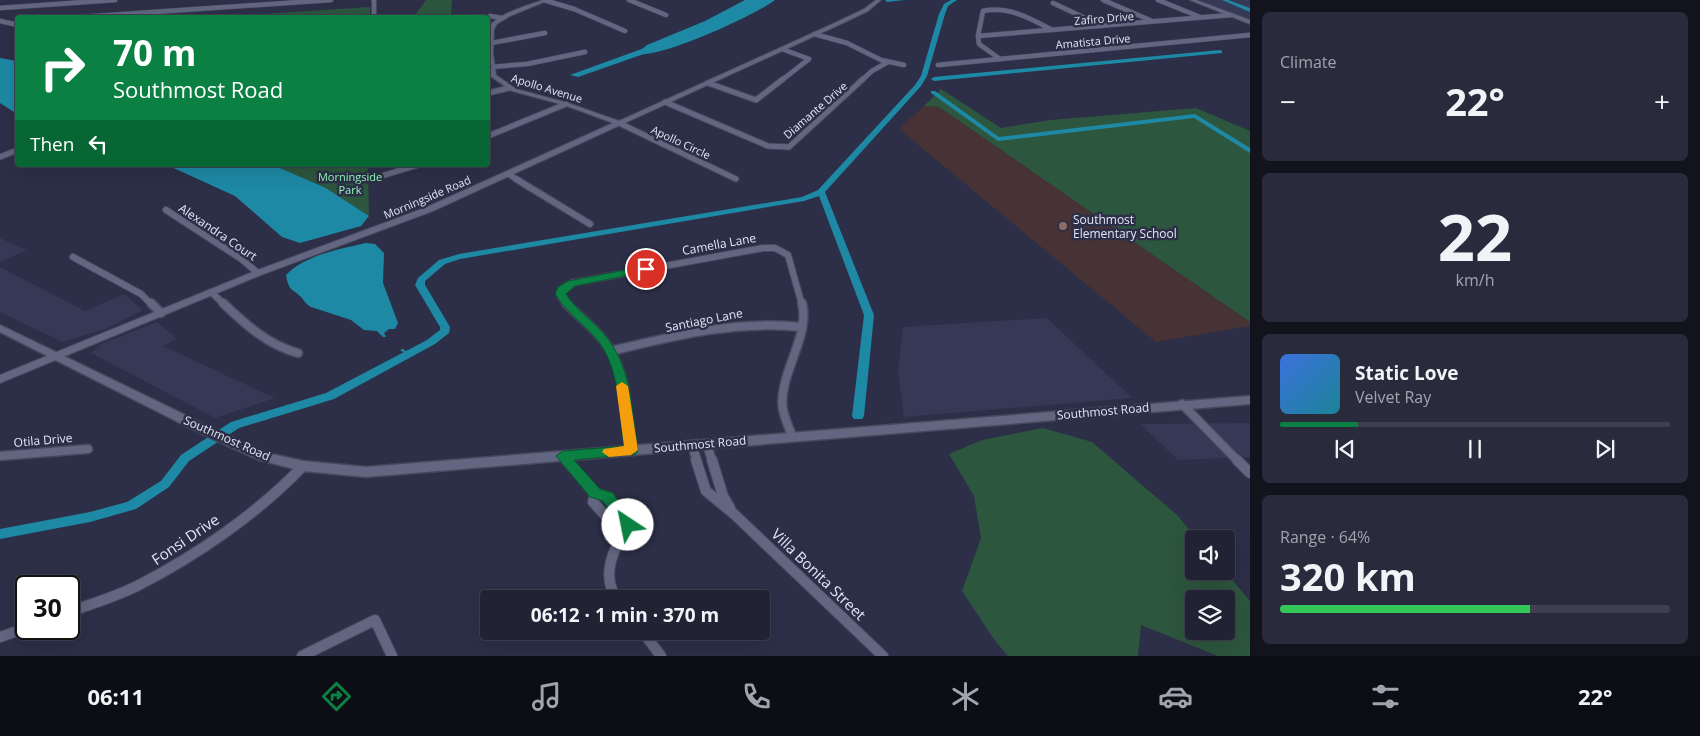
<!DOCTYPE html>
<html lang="en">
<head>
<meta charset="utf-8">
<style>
	body { margin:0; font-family:"Open Sans",sans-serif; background:#292b3d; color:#f1f3f6; height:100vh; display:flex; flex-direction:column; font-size:19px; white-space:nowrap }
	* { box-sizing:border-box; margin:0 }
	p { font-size:16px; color:#a2a4ad }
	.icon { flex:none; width:28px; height:28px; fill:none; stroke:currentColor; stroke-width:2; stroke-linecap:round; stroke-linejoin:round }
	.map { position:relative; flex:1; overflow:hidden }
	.drawer { display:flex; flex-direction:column; gap:12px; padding:12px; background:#12131d; width:450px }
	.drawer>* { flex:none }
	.guide { position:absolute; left:15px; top:15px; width:475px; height:152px; border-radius:5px; box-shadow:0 5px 20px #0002,0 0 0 1px #3e4050; background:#0b8043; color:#fff; overflow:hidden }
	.tools { position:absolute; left:1185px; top:530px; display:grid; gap:10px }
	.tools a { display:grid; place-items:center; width:50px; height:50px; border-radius:5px; background:#212335; box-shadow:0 5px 20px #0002,0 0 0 1px #3e4050; font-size:25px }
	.speed { position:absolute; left:15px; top:575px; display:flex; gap:10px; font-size:25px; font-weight:700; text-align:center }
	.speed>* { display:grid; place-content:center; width:65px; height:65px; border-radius:50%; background:#212335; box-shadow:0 5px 20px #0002,0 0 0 1px #3e4050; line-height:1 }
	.speed .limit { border:2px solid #111; border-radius:8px; background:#fff; color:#111 }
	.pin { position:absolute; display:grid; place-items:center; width:42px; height:42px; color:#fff; margin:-21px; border:2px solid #fff; border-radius:50%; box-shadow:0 1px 5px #0007 }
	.me { position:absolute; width:55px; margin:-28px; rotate:326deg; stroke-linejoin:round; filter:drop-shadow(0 0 4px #0008) }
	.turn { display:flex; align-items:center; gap:18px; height:105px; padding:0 15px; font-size:22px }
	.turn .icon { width:65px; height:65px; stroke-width:2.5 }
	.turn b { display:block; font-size:35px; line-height:42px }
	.then { display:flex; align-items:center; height:48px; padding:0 15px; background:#0003; gap:10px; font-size:19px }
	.big { font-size:38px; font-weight:700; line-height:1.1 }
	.drawer .widget { flex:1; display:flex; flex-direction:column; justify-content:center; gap:8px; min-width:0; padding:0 18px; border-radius:8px; background:#292b3d }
	.drawer .dial { align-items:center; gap:0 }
	.dial b { font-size:65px; line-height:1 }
	.song { display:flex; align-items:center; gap:15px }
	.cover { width:60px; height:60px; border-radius:8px; background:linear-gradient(135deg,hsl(220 70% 55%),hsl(190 70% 35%)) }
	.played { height:5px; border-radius:2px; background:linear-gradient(90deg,#0b8043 20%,#3e4050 20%) }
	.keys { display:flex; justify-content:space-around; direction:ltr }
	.heat { display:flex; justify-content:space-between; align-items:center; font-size:28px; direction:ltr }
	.charge { height:8px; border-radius:4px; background:linear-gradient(90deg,#34c759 64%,#3e4050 0) }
	.trip { position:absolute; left:480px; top:590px; width:290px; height:50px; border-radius:5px; background:#212335; box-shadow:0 5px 20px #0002,0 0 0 1px #3e4050; font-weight:700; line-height:50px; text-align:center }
	.dock { display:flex; height:80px; justify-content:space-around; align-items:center; background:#0d0e15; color:#a2a4ad }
	.dock .icon { width:35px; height:35px }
	.dock .active { color:#0b8043 }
	.dock b { font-size:22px; color:#f1f3f6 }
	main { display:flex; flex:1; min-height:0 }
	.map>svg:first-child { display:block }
</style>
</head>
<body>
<main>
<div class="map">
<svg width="1250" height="656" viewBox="0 0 1250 656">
	<rect width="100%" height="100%" fill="#2c2f47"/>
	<path fill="#353955" d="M1196,0H1250V20Z
		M0,238L27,250L0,262Z
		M0,267L85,311L124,294L143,310L106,329L62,342L0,312Z
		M1047,318L1132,398L904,417L898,371L903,327Z
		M157,322L177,339L163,346L275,398L215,418L91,353L101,344Z
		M1250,423V457L1178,460L1140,424Z"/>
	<path fill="#473336" d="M924,106L939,107L1250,322V326L1156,342L899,129Z"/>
	<path fill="#2d563e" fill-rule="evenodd" d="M426,0H452L451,17L413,18Z
		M370,7V17H214Z
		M941,89L1001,128L1051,120L1196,108L1250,131V322L939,107L924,106Z
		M273,165H368L369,216L326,188Z
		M1043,428L1092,442L1177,515L1197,539H1194V571H1225L1250,601V656H1218L1141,625L1138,656H1008L993,638L962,591L981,538L974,496L949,454L982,440ZM1194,599H1226V631H1194Z"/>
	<path fill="#1d89a5" d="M745,0H775C754,16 660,59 636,54L647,45L705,21Z
		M0,58L17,61V114L0,103Z
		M167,165H273L326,188L369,216L361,226L300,243L282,237L235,196Z
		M366,243L375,244L384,253L383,283L398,323L395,329H389L384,333L386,337H383L377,331L364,330L351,320L311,307C306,304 305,302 302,298C293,288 289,293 286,275C305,255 340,249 366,243Z"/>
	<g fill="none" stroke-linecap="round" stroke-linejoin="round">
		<path stroke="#1d89a5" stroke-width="2.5" d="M402,350L408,354"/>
		<path fill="#1d89a5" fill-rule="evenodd" d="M885,0H905L887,2Z
			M951,0H957L948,6L945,14L927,76L921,86L825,192L874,315L864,416L862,419H854L852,416L864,315L819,196L804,201L460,259L445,264L425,281V285L450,327L449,333L435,344L334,399L239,428L189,461L169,487L136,509L90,522L0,539V529L90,512L127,502L161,481L181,455L231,422L326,393L427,340L440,330V327L415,285L418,278L439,260L459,254L802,197L818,190L915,85L921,76L939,14L944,4Z
			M1222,0H1228L1250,8V12Z
			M1220,50L1222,51V53L934,81L931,79L934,77Z
			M931,91H935L999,137L1195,114L1250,148V153L1194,118L998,141L931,93Z"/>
		<path fill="#1d89a5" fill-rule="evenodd" d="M658,43L663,46L661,48L578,77L570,75Z"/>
		<defs>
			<path id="minor-far4" d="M374,0V18
				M544,0L574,9L625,31
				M629,0L666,15
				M1103,0L1152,21
				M1158,0L1200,17
				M1053,3L1102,26
				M0,8L115,0
				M490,16L502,18
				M81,17L331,0
				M0,21L18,25
				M814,34L847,43L881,60L904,65
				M978,36L1231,15
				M491,43L545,33
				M1000,59L979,44L978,36L983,11C1009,6 1030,18 1052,30
				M938,65L1250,35
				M491,67L527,64L585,52
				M782,80L809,59L782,49
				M862,80L872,71L888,62"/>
			<path id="minor-far3" d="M708,83L756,100L783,79
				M488,93L509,88
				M665,102L768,146L789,147L863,79
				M619,123L736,179
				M488,136L566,104
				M0,157L15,151
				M508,174L518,180
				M378,177L418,165"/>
			<path id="minor-far2" d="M516,179L590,224
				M166,210L240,258L258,273
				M73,257L141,294L152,305
				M211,292L225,305
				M567,305L561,298L562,290L572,283L763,248H775L788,255L802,305"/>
			<path id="minor-far1" d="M151,303L161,313
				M223,303C246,325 268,345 298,353
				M566,303C579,317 596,329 607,345C628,375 627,415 631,450
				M611,351C674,336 735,320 801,327
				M1182,404L1238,461
				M792,436C789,428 785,419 783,410C777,377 811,336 802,303
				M707,444L712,461
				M692,445L697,461
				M0,456L88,449
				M563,456L567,461"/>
			<path id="minor" d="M566,460L595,493L608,497L628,525C614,548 600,575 617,599
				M696,460L706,491L734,514L883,656
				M712,460L723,496L730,508
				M1237,460L1250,473
				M595,493L593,502L622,534
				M69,612C91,604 115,597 137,586C196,556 257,514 303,466
				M642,631L661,656
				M0,637L26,628
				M302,656L375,620L392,656"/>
			<path id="tertiary" d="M543,0H549L510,16L497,24L494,29L493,53L496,75L516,89L568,103L619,121L839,21L864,9L876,0H881L868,11L843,23L433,211L261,275L0,383V375L255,271L427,207L613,123L564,105L512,91L490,76C488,63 484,41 488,29C493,15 529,5 543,0Z
				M1190,0H1196L1250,20V24Z"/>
			<path id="secondary" d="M0,325L212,428L267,453L303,461L366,467L1250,396V404L366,477L303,471L259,460L202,434L0,332Z"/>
		</defs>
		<use href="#minor-far4" stroke="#46495c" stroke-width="5.5"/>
		<use href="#minor-far3" stroke="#46495c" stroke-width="7"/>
		<use href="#minor-far2" stroke="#46495c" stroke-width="8"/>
		<use href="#minor-far1" stroke="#46495c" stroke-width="11"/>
		<use href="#minor" stroke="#46495c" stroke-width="12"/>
		<use href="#tertiary" stroke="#46495c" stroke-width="2"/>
		<use href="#secondary" stroke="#46495c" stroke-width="3"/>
		<use href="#minor-far4" stroke="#626680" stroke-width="4.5"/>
		<use href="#minor-far3" stroke="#626680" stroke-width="5"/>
		<use href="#minor-far2" stroke="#626680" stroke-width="6"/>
		<use href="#minor-far1" stroke="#626680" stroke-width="8"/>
		<use href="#minor" stroke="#626680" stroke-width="10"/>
		<use href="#tertiary" fill="#626680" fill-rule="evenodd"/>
		<use href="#secondary" fill="#626680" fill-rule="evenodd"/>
	</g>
	<path fill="#0b8043" stroke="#07532c" d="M646,266L651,269L650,271L575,286L566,294C577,312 596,322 608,339C632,371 632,412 638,450L636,454L574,460L600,489L613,493L635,525L633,529H622L603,501L590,497L556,456L563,451L624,446C619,412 620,371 599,342C585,325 567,313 555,294L558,287L568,281Z"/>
	<path fill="#f59e0b" d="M622,382L628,386L638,450L631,455L609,457L602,452L604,449L624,446L616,386Z"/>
	<circle fill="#8d6e63" stroke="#2c2f47" stroke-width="2" cx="1063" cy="226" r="5"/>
	<g text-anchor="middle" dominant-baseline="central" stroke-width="5" stroke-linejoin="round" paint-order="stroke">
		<g font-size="11" fill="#e3e6f5" stroke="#2c2f47">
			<text transform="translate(1104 18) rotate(-5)">Zafiro Drive</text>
			<text transform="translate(1093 41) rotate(-5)">Amatista Drive</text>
			<text transform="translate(547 88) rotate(17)">Apollo Avenue</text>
			<text transform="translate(815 110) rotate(-41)">Diamante Drive</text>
			<text transform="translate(681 142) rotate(25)">Apollo Circle</text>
			<text transform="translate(427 197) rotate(-23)">Morningside Road</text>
		</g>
		<g font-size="11" fill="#92f9bb" stroke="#2c2f47">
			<text x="350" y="176">Morningside<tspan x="350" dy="13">Park</tspan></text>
		</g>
		<g font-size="12" fill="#e3e6f5" stroke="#2c2f47" text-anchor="start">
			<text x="1073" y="219">Southmost<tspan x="1073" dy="14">Elementary School</tspan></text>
		</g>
		<g font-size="12" fill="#e3e6f5" stroke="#2c2f47">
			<text transform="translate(218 232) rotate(34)">Alexandra Court</text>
			<text transform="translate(719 244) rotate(-10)">Camella Lane</text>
			<text transform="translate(704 320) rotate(-11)">Santiago Lane</text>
			<text transform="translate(1103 411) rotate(-5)">Southmost Road</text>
			<text transform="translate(227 438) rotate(24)">Southmost Road</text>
			<text transform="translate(43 440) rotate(-5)">Otila Drive</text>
			<text transform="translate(700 444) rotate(-5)">Southmost Road</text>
		</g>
		<g font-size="15" fill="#e3e6f5" stroke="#2c2f47">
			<text transform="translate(185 539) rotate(-34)">Fonsi Drive</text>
			<text transform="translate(819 574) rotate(44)">Villa Bonita Street</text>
		</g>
	</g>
</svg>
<div class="tools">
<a><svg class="icon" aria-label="sound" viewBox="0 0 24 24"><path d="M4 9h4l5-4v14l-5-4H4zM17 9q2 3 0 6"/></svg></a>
<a><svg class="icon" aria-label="layers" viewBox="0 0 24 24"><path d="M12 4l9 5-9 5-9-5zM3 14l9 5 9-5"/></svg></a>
</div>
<div class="speed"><div class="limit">30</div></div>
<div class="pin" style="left:646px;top:269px;background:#d93025"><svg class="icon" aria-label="arrive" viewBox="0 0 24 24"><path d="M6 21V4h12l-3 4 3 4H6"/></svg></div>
<svg class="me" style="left:628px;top:525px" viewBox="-20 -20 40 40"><circle r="19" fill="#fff"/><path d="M0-13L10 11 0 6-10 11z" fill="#0b8043"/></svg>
<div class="trip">06:12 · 1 min · 370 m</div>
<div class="guide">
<div class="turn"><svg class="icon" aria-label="right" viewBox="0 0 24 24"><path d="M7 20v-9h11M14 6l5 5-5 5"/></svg><div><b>70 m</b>Southmost Road</div></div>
<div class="then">Then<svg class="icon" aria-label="left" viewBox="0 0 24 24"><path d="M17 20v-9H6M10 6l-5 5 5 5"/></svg></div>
</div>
</div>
<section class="drawer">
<div class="widget"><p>Climate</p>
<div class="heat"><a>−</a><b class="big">22°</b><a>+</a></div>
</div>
<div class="widget dial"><b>22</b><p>km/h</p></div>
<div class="widget">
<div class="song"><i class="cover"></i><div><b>Static Love</b><p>Velvet Ray</p></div></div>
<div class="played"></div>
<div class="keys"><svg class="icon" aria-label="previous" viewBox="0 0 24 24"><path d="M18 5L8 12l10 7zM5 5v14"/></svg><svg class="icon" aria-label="pause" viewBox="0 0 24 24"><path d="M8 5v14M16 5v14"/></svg><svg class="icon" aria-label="next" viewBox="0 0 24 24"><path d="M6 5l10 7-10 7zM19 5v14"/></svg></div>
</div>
<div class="widget"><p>Range · 64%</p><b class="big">320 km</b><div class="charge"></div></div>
</section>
</main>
<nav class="dock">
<b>06:11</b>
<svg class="icon active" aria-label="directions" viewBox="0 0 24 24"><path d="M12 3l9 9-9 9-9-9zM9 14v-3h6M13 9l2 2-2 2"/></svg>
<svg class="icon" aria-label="music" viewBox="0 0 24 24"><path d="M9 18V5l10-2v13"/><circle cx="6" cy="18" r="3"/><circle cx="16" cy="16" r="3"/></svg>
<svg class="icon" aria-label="phone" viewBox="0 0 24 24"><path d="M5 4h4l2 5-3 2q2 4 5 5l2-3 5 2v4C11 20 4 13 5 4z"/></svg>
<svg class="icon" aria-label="climate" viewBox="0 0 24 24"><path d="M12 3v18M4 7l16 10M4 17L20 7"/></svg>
<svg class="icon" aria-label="car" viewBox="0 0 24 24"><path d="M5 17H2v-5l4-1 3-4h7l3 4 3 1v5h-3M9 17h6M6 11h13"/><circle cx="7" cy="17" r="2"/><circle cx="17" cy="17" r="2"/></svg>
<svg class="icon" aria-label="filters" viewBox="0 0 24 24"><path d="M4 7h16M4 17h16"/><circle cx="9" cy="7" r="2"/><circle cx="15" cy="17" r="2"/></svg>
<b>22°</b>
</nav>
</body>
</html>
